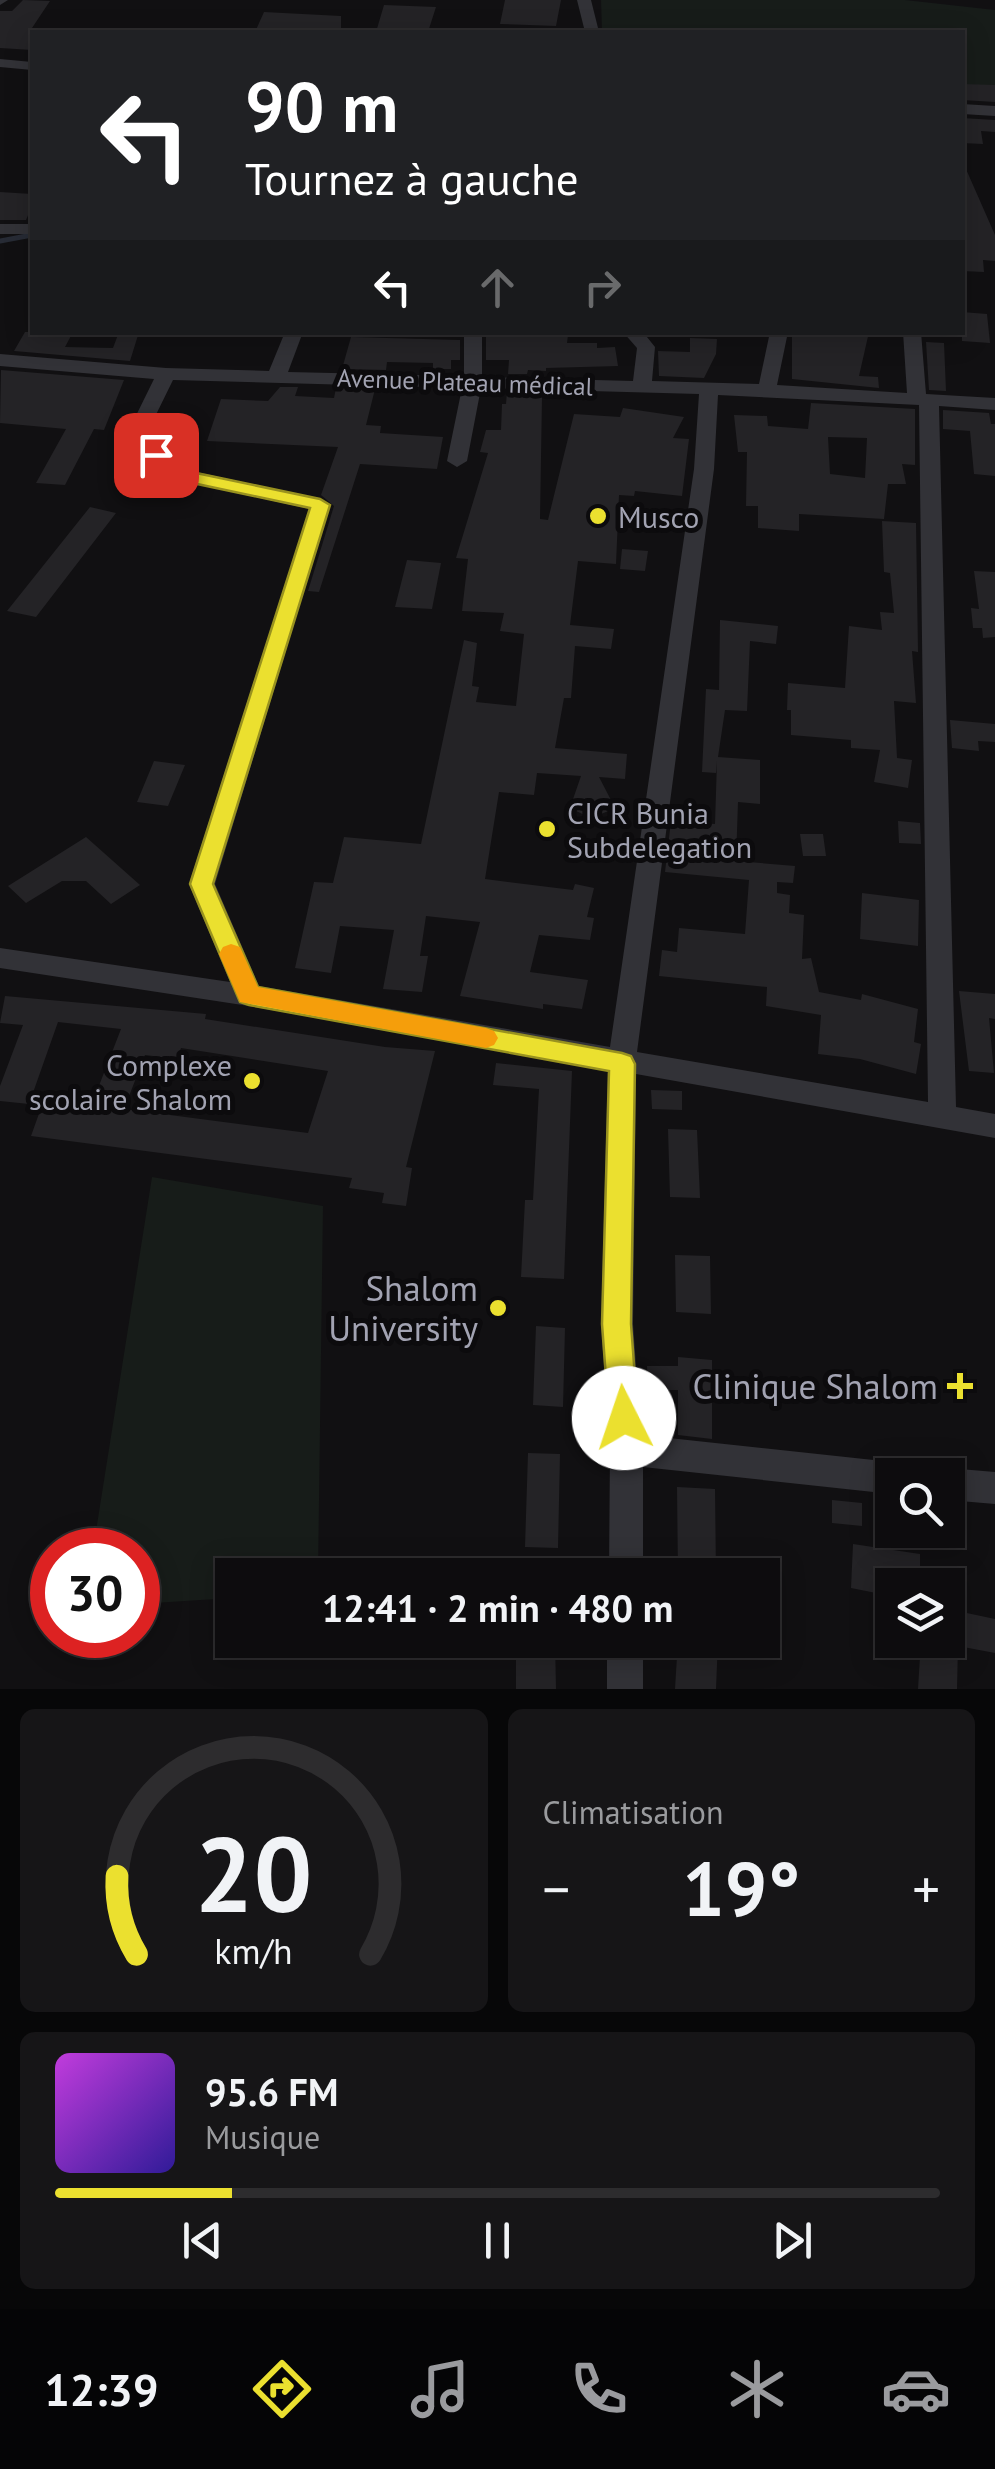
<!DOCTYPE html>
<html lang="fr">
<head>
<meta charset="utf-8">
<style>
	body { margin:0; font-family:"PT Sans",sans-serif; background:#161517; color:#f1f3f6; height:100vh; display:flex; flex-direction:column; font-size:38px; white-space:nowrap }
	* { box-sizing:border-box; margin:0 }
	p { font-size:32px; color:#9a9b9e }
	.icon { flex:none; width:55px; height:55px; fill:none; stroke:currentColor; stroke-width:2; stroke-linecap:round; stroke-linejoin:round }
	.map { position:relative; height:1689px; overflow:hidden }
	.side { display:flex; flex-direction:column; gap:20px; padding:20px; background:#070708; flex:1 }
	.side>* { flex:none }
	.banner { position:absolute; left:30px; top:30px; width:935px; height:305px; border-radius:0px; box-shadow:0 5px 25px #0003,0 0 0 2px #2d2c2e; background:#202124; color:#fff; overflow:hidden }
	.fabs { position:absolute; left:875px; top:1458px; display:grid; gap:20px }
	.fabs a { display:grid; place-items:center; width:90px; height:90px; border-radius:0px; background:#0d0c0e; box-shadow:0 5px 25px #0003,0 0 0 2px #2d2c2e; font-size:50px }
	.speed { position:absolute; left:30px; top:1528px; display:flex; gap:20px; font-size:50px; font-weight:700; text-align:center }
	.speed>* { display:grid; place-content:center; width:130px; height:130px; border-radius:50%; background:#0d0c0e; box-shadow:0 5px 25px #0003,0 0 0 2px #2d2c2e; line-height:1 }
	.speed .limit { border:15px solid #d22; background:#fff; color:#111 }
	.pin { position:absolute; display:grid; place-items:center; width:85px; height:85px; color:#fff; margin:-42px; border-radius:20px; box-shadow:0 5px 15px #0006 }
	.me { position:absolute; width:110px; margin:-55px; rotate:356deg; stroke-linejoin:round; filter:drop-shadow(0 0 8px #0008) }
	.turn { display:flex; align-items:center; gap:35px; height:210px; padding:0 50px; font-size:45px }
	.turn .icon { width:130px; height:130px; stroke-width:2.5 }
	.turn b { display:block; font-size:70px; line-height:85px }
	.lanes { display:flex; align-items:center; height:95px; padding:0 50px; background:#0003; justify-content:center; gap:50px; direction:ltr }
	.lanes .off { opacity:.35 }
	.big { font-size:75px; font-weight:600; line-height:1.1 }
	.side .widget { flex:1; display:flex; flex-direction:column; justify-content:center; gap:15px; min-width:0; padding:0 35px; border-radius:15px; background:#161517 }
	.side .dial { align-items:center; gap:0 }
	.dial svg { height:260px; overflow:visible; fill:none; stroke:#2d2c2e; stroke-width:7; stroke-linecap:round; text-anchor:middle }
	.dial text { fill:#f1f3f6; stroke:none }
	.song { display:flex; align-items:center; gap:30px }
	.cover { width:120px; height:120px; border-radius:15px; background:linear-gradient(135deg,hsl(290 70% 55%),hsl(250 70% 35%)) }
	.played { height:10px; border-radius:5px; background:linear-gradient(90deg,#ebe02f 20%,#2d2c2e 20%) }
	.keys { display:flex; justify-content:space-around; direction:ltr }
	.heat { display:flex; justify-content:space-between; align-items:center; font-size:55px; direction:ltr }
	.side .tiles { flex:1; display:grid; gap:20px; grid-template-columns:1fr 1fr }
	.widget:last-child { grid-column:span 2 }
	.trip { position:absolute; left:215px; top:1558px; width:565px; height:100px; border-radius:0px; background:#0d0c0e; box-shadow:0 5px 25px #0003,0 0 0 2px #2d2c2e; font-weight:600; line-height:100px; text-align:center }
	.tab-bar { display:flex; height:160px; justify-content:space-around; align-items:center; background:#050506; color:#9a9b9e }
	.tab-bar .icon { width:70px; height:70px }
	.tab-bar .current { color:#ebe02f }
	.tab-bar b { font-size:45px; color:#f1f3f6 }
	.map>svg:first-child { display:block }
</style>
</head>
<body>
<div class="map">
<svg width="995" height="1689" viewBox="0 0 995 1689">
	<rect width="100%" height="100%" fill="#111012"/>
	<path fill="#171c19" d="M601,0H905L995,10V99L963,98L962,32H602Z
		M152,1177L323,1206L318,1575H232V1598L138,1604V1550H93Z"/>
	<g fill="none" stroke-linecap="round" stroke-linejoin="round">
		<path stroke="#272b35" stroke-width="5" d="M0,241L32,235"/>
	</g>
	<path fill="#242326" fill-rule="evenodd" d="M23,0L50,1L32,28V50L0,48V11H12Z
		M505,0H561L556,26L500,24Z
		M384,5L436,7L428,32H376Z
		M264,12L341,16V32H255Z
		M962,84L995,85V102L962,100Z
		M962,118L995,120V132L981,131L983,144L962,143Z
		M962,160L995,235V261L983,260L984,272L962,271Z
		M0,192L32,194V206L26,220H0Z
		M962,312L987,314L990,343L962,341Z
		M25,332H73L65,347L113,348L119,332H139L130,361L14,351Z
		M486,332L568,335L567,343H597V348L615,347L618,366L546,368V371L528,370L527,374H508L509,360H486Z
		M792,332L828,336L829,332H869L859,376L878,377L879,388L792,379Z
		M351,337L460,340V360H451V369H433V363L387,362L386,370L342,369Z
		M690,338L717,339L716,354L704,378L659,376L658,351L690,352Z
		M926,342L944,343L946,391L929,390Z
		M1,370L124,380L104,430L94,429L65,485L36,483L66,429L0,423Z
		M280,387H298L295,396L334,398L336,388L375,389L366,425L381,426L380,433L443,437L437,469L360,464L319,592L308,591L334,506L321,495L338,447L207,441L221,399L268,401Z
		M507,392L542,397L540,519L548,520L574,414L620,417L623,408L684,417L673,438L689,439L682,496L635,491L634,496L619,495L616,564L578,561L570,625L614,629L611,649L575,646L571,698H564L555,748L627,754L625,779L599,777L612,802L611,810L591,818L574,810L572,802L581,776L537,773L534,795L499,792L485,879L573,890L575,884L594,888L587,917L594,918L590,940L539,935L530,972L588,980L582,1009L543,1004V1009L460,996L480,922L426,916L420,956H428L422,992L383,989L394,930L340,926L331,973L295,968L314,882L333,883L344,837L421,844L464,640L477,643L472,686L479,687L476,702L516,706L524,634L500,631L504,613L462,611L468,559L456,558L488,453L480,452L486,430H501L502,404H506Z
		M811,403L915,409V465L902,464L906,484H888L884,519L799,514V531L758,528V506H746L747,452H738L734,415L767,416L768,426L808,429ZM828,437L867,438L865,478L830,474Z
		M943,410L989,413L991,424H995V476L974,474L970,431L943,429Z
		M90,507L116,513L36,617L7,611Z
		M882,521L916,523L918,652L912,651L916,703L894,701L897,758L912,760L908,788L874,782L880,750L851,748V740L791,735V710H787L788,683L845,688L849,626L882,630L880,612L894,613L890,573L884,572Z
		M622,549L648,551L645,571L620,569Z
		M407,560L441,563L432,609L395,607Z
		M974,571L995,572V637L983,638L982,628H973L971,608L979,609Z
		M720,620L778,626L776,644L750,641L747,711L725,710L718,757L760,760V804L738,802L736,861L795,866L793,883L777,882V893L790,895L789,913L804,915L802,959L811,958L819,992L861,1000L862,994L918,1009L914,1042L921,1044L916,1074L860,1059L818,1054L821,1015L766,1006L767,987L659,976L662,950L677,952L679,928L745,934L749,880L665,872L671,821L715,824L717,761L716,773L702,772L706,689L719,690Z
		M950,720L995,724V742L978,741L979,751L952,748Z
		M154,761L185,765L168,806L137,802Z
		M898,821L920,823L921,844L899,843Z
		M800,834H823L826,856H803Z
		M86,837L140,885L111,904L86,881H62L26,903L8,886Z
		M862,893L919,900L918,946L860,939Z
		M959,991L995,994V1019L989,1018L994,1073L969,1071Z
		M5,996L206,1014L205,1019L385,1047L435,1051L406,1167L412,1168L406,1206L382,1203L384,1193L349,1188L352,1178L31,1136L41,1108L88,1114L121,1029L58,1022L29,1104L0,1101V1086L23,1025L0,1023ZM181,1048L328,1071L308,1133L124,1109L145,1055L177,1059Z
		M496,1063L572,1071L564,1279L521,1277L525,1200H533L539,1089L493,1085Z
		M651,1090L682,1091V1110L652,1109Z
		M668,1129L697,1130L700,1198L670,1197Z
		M675,1255L710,1256L711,1314L676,1312Z
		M536,1326L565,1328L563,1407L533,1405Z
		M678,1357L712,1360V1439L678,1435V1390H648L647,1366H678Z
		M528,1453L560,1454L558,1548L525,1547Z
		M677,1487L715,1489L716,1575H678Z
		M832,1500L862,1503V1526L832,1523Z
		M853,1544L920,1554V1582L882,1575L881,1594L851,1588Z
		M948,1609L995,1619V1653L958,1646L957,1689H918L921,1640H948Z
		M516,1640H555L556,1689H516Z
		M678,1640H718L716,1689H675Z"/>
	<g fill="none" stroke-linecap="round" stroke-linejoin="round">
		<path fill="#323237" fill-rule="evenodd" d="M0,0H8L0,5Z
			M577,0H591L599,32H585Z
			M0,59L32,62V70L0,67Z
			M962,104L995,106V116L962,114Z
			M0,224H32V234H0Z
			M285,332H303L288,372L464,376V332H482V377L633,381L637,348L623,332H643L655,347L652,381L759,384L770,332H788L777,385L907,393L903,332H921L926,394L995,398V410L939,406L956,1107L995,1114V1138L636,1074L633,1324L641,1435L892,1462L904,1467L907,1475H892V1494L643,1467V1575H609L610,1449L601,1324L608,1069L249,1006L0,968V948L230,982L189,884L309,509L169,478L126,436L154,379L0,366V354L166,368L269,371ZM173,380L462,388L447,461L457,467L467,461L481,388L699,394L694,469L610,1047L259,986L215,884L330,505L320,499L183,469L146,435ZM718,395L919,405L928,1102L637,1052L714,469Z
			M948,1468L995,1472V1504L948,1500V1475H935Z
			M607,1640H643V1689H607Z"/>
	</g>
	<path fill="#ebe02f" stroke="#99921f" stroke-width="2.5" d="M156,450L182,470L320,499L330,505L213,884L258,987L622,1053L631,1056L635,1064L631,1324L638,1418L634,1428L624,1432L613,1428L609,1418L602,1324L609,1071L249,1005L240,1002L237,995L190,884L310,508L169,478L147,455Z"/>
	<path fill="#f59e0b" d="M231,944L240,947L258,987L486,1028L494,1031L498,1038L494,1045L486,1048L240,1002L219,954L223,947Z"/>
	<g fill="#ebe02f" stroke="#0c0b0d" stroke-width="4">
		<circle cx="598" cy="516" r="10"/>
		<circle cx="547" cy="829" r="10"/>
		<circle cx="252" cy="1081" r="10"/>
		<circle cx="498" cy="1308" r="10"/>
		<path d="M955 1371h10v10h10v10h-10v10h-10v-10h-10v-10h10z"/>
	</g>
	<g text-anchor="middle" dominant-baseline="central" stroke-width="10" stroke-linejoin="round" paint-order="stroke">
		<g font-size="25" fill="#a2a3b2" stroke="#0c0b0d">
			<text transform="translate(465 382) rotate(2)">Avenue Plateau médical</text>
		</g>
		<g font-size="30" fill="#a2a3b2" stroke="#0c0b0d" text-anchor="start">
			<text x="618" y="516">Musco</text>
			<text x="567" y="812">CICR Bunia<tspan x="567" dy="34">Subdelegation</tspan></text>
			<text x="232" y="1064" text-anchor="end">Complexe<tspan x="232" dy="34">scolaire Shalom</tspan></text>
		</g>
		<g font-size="35" fill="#a2a3b2" stroke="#0c0b0d" text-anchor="end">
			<text x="478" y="1288">Shalom<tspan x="478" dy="40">University</tspan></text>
			<text x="938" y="1386">Clinique Shalom</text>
		</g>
	</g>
</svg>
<div class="fabs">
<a><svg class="icon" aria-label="search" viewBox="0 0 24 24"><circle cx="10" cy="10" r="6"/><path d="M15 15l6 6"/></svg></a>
<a><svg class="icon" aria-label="layers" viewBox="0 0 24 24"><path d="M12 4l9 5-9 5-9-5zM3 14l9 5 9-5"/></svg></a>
</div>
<div class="speed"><div class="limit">30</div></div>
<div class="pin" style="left:156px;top:455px;background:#d93025"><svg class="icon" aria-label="arrive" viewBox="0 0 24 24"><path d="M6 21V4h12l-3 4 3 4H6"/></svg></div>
<svg class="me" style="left:624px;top:1418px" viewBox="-20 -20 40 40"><circle r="19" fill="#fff"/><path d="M0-13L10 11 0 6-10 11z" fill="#ebe02f"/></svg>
<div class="trip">12:41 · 2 min · 480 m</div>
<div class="banner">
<div class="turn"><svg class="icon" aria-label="left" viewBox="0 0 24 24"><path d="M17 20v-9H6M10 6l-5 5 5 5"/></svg><div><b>90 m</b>Tournez à gauche</div></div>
<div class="lanes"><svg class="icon" aria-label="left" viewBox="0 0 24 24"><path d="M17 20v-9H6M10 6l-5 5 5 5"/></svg><svg class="icon off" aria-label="ahead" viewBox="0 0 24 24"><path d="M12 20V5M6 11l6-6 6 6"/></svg><svg class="icon off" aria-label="right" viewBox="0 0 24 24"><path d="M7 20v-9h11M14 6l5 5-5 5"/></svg></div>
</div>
</div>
<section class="side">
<div class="tiles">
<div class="widget dial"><svg viewBox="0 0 100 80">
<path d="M14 69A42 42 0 1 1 86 69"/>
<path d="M14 69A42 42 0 0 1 8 45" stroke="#ebe02f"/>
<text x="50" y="56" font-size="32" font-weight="700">20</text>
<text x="50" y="72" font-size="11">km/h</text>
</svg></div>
<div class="widget"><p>Climatisation</p>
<div class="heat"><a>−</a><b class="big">19°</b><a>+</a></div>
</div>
<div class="widget">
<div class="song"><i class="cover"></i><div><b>95.6 FM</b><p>Musique</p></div></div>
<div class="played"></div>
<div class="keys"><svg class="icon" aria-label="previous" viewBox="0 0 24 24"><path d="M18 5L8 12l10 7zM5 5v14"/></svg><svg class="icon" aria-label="pause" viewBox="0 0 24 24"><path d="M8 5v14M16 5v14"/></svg><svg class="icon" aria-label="next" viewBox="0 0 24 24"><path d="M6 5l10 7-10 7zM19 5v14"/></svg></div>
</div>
</div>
</section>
<nav class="tab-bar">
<b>12:39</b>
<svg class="icon current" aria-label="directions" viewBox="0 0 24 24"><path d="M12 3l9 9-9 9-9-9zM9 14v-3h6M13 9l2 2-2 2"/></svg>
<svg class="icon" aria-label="music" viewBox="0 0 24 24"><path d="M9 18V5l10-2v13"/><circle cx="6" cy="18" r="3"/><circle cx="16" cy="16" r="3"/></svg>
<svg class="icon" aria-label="phone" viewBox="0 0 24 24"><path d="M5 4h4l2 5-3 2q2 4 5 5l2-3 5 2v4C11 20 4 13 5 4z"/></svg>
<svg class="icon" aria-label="climate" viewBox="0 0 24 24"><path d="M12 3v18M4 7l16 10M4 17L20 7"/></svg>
<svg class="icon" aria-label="car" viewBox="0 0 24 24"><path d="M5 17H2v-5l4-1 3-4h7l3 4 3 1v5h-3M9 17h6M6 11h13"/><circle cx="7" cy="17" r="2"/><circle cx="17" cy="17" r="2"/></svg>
</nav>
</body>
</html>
